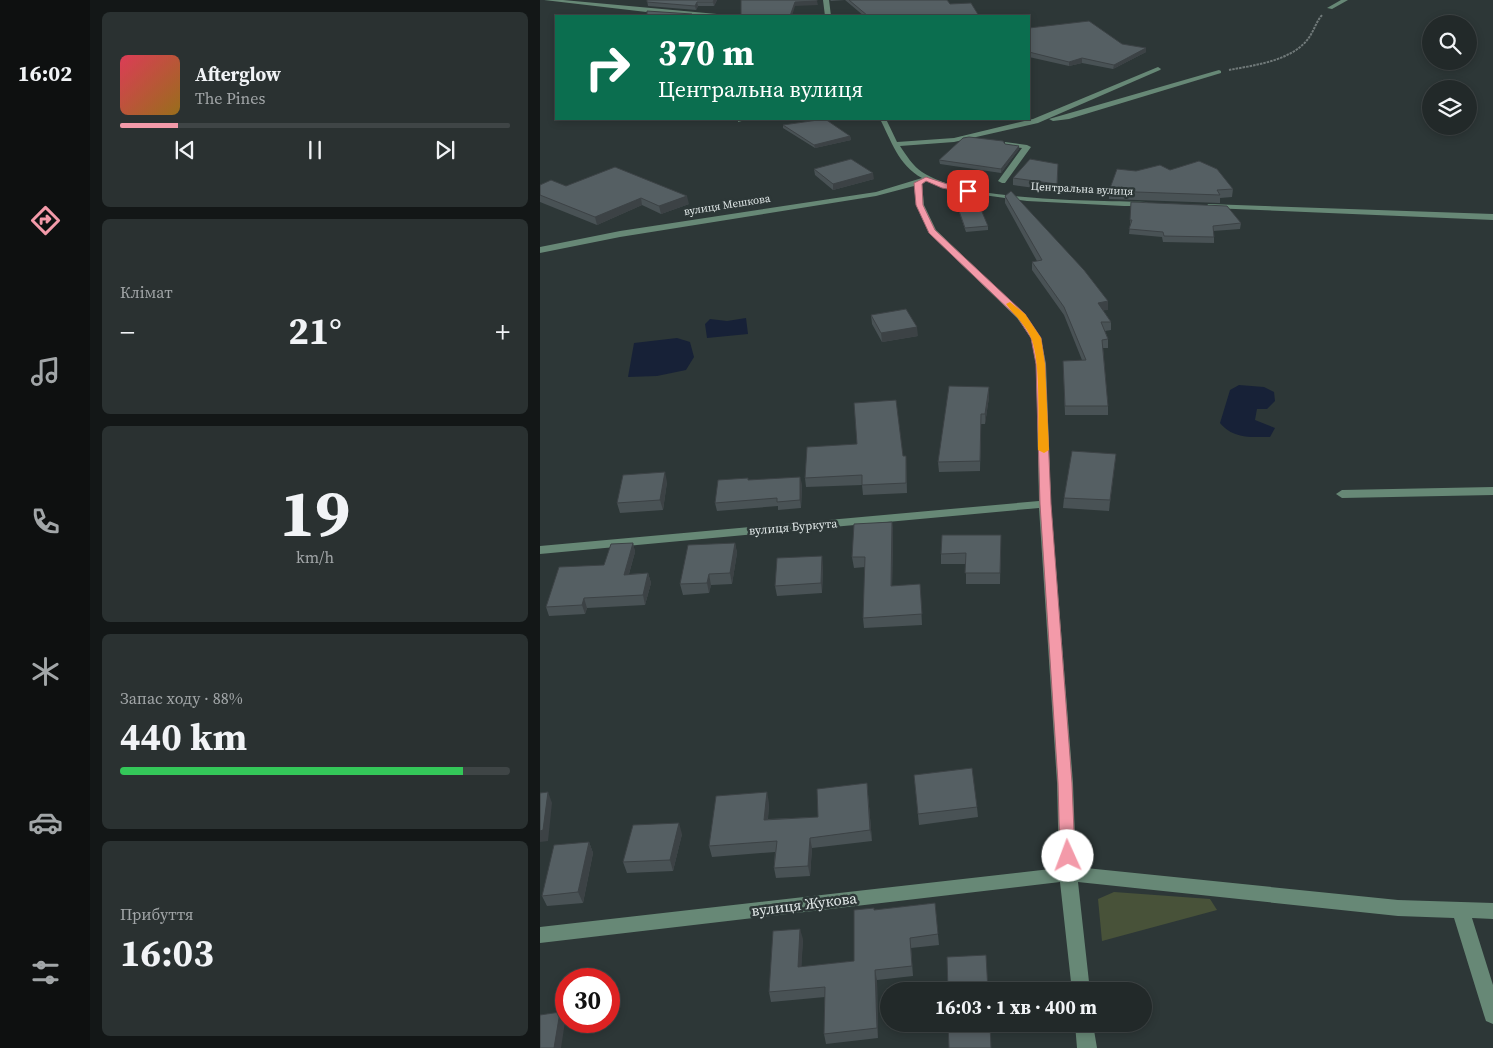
<!DOCTYPE html>
<html lang="uk">
<head>
<meta charset="utf-8">
<style>
	body { margin:0; font-family:"Source Serif 4",serif; background:#2a3131; color:#f1f3f6; height:100vh; display:flex; flex-direction:column; font-size:19px; white-space:nowrap }
	* { box-sizing:border-box; margin:0 }
	p { font-size:16px; color:#a2a6a8 }
	.icon { flex:none; width:28px; height:28px; fill:none; stroke:currentColor; stroke-width:2; stroke-linecap:round; stroke-linejoin:round }
	.map { position:relative; flex:1; overflow:hidden }
	.panel { display:flex; flex-direction:column; gap:12px; padding:12px; background:#131717; width:450px }
	.panel>* { flex:none }
	.banner { position:absolute; left:15px; top:15px; width:475px; height:105px; border-radius:0px; box-shadow:0 2px 8px #0003,0 0 0 1px #3f4546; background:#0b6e4f; color:#fff; overflow:hidden }
	.buttons { position:absolute; left:882px; top:15px; display:grid; gap:10px }
	.buttons a { display:grid; place-items:center; width:55px; height:55px; border-radius:50%; background:#222929; box-shadow:0 2px 8px #0003,0 0 0 1px #3f4546; font-size:25px }
	.speed { position:absolute; left:15px; top:968px; display:flex; gap:10px; font-size:25px; font-weight:700; text-align:center }
	.speed>* { display:grid; place-content:center; width:65px; height:65px; border-radius:50%; background:#222929; box-shadow:0 2px 8px #0003,0 0 0 1px #3f4546; line-height:1 }
	.speed .limit { border:8px solid #d22; background:#fff; color:#111 }
	.pin { position:absolute; display:grid; place-items:center; width:42px; height:42px; color:#fff; margin:-21px; border-radius:10px; box-shadow:0 2px 8px #0006 }
	.me { position:absolute; width:55px; margin:-28px; rotate:358deg; stroke-linejoin:round; filter:drop-shadow(0 0 4px #0008) }
	.turn { display:flex; align-items:center; gap:18px; height:105px; padding:0 20px; font-size:22px }
	.turn .icon { width:65px; height:65px; stroke-width:2.5 }
	.turn b { display:block; font-size:35px; line-height:42px }
	.big { font-size:38px; font-weight:700; line-height:1.1 }
	.panel .widget { flex:1; display:flex; flex-direction:column; justify-content:center; gap:8px; min-width:0; padding:0 18px; border-radius:8px; background:#2a3131 }
	.panel .dial { align-items:center; gap:0 }
	.dial b { font-size:65px; line-height:1 }
	.song { display:flex; align-items:center; gap:15px }
	.cover { width:60px; height:60px; border-radius:8px; background:linear-gradient(135deg,hsl(350 70% 55%),hsl(40 70% 35%)) }
	.played { height:5px; border-radius:2px; background:linear-gradient(90deg,#f39aa9 15%,#3f4546 15%) }
	.keys { display:flex; justify-content:space-around; direction:ltr }
	.heat { display:flex; justify-content:space-between; align-items:center; font-size:28px; direction:ltr }
	.charge { height:8px; border-radius:4px; background:linear-gradient(90deg,#34c759 88%,#3f4546 0) }
	.trip { position:absolute; left:340px; top:982px; width:272px; height:50px; border-radius:25px; background:#222929; box-shadow:0 2px 8px #0003,0 0 0 1px #3f4546; font-weight:700; line-height:50px; text-align:center }
	main { display:flex; flex:1; min-height:0 }
	.tab-bar { display:flex; flex-direction:column; width:90px; justify-content:space-around; align-items:center; background:#0e1010; color:#a2a6a8 }
	.tab-bar .icon { width:35px; height:35px }
	.tab-bar .selected { color:#f39aa9 }
	.tab-bar b { font-size:22px; color:#f1f3f6 }
	.map>svg:first-child { display:block }
</style>
</head>
<body>
<main>
<nav class="tab-bar">
<b>16:02</b>
<svg class="icon selected" aria-label="directions" viewBox="0 0 24 24"><path d="M12 3l9 9-9 9-9-9zM9 14v-3h6M13 9l2 2-2 2"/></svg>
<svg class="icon" aria-label="music" viewBox="0 0 24 24"><path d="M9 18V5l10-2v13"/><circle cx="6" cy="18" r="3"/><circle cx="16" cy="16" r="3"/></svg>
<svg class="icon" aria-label="phone" viewBox="0 0 24 24"><path d="M5 4h4l2 5-3 2q2 4 5 5l2-3 5 2v4C11 20 4 13 5 4z"/></svg>
<svg class="icon" aria-label="climate" viewBox="0 0 24 24"><path d="M12 3v18M4 7l16 10M4 17L20 7"/></svg>
<svg class="icon" aria-label="car" viewBox="0 0 24 24"><path d="M5 17H2v-5l4-1 3-4h7l3 4 3 1v5h-3M9 17h6M6 11h13"/><circle cx="7" cy="17" r="2"/><circle cx="17" cy="17" r="2"/></svg>
<svg class="icon" aria-label="filters" viewBox="0 0 24 24"><path d="M4 7h16M4 17h16"/><circle cx="9" cy="7" r="2"/><circle cx="15" cy="17" r="2"/></svg>
</nav>
<section class="panel">
<div class="widget">
<div class="song"><i class="cover"></i><div><b>Afterglow</b><p>The Pines</p></div></div>
<div class="played"></div>
<div class="keys"><svg class="icon" aria-label="previous" viewBox="0 0 24 24"><path d="M18 5L8 12l10 7zM5 5v14"/></svg><svg class="icon" aria-label="pause" viewBox="0 0 24 24"><path d="M8 5v14M16 5v14"/></svg><svg class="icon" aria-label="next" viewBox="0 0 24 24"><path d="M6 5l10 7-10 7zM19 5v14"/></svg></div>
</div>
<div class="widget"><p>Клімат</p>
<div class="heat"><a>−</a><b class="big">21°</b><a>+</a></div>
</div>
<div class="widget dial"><b>19</b><p>km/h</p></div>
<div class="widget"><p>Запас ходу · 88%</p><b class="big">440 km</b><div class="charge"></div></div>
<div class="widget"><p>Прибуття</p><b class="big">16:03</b></div>
</section>
<div class="map">
<svg width="953" height="1048" viewBox="0 0 953 1048">
	<rect width="100%" height="100%" fill="#2d3737"/>
	<path fill="#485239" d="M574,892L670,899L677,910L562,941L558,899Z"/>
	<path fill="#172137" d="M206,318L208,334L167,338L165,324L170,319L187,321Z
		M137,338L150,342L154,357L146,370L117,376L88,377L94,343Z
		M699,385L724,387L734,392L735,401L727,409H717L715,420L735,428L730,437C711,437 693,439 680,423L690,390Z"/>
	<g fill="none" stroke-linecap="round" stroke-linejoin="round">
		<path stroke="#707979" stroke-width="2" stroke-dasharray="2.5 1" stroke-linecap="butt" d="M689,70C715,65 751,61 768,39C774,31 776,22 782,15"/>
		<path fill="#678876" fill-rule="evenodd" d="M4,0H23L199,16L132,15Z
			M283,0H289L291,16H285Z
			M801,0H808L792,9L787,8Z
			M618,67L621,69L620,70L498,123L414,142L360,146C366,155 373,166 382,172C428,202 550,200 606,202L610,204L606,206H584L487,201L421,192L387,181L382,184L384,205L396,230L484,314L501,338L506,364L511,504L533,783L536,867L858,900L953,903V919L932,918L953,985V1024L946,1021L944,1015L914,918L858,916L538,882L550,991H532L520,882L0,943V927L519,868L517,783L499,508L0,554V546L499,501L496,364L491,338L477,318L389,233L376,205L374,186L336,196L80,237L0,253V247L80,231L336,192L382,178C358,165 351,140 340,119H346L357,142L414,138L493,119Z
			M679,70L681,71V73L529,119L513,121L509,119Z
			M198,119H209L198,122Z
			M465,142L487,145L491,147L465,183H462L458,181L482,148L465,146Z
			M668,204L953,214V220L671,208L667,206Z
			M953,487V495L802,498L796,494L802,490Z
			M535,1024H553L557,1048H537Z"/>
	</g>
	<path fill="#495255" d="M107,0H177L174,6H158L156,10L108,6Z
		M290,0H407L410,4L439,16H324L305,0L291,1Z
		M489,28L582,44L606,52L573,69L542,63L529,66L489,57Z
		M243,125L310,136L311,140L275,148L243,128Z
		M465,144L479,149L461,173L400,164L399,160Z
		M518,164L517,191L473,185V178Z
		M274,169L334,179L293,190L275,175Z
		M630,170L693,189L692,197L680,198V203L569,199V191L596,171Z
		M0,185L26,186L149,204L121,214L102,205L57,225L0,202Z
		M465,196L568,301V310H563L571,322V330L565,331L568,339V348H563L568,406V415H525L523,361L542,360L524,315L492,270V262L497,261L465,203Z
		M591,202L701,223L700,229L673,231L674,237V243L623,242L622,237L589,234L590,226Z
		M418,208L448,226V230L426,232L419,212Z
		M331,315L378,336L342,342L332,324Z
		M449,387V397L445,424H441L440,471L399,472L398,462Z
		M576,454L569,511L523,508L524,498Z
		M363,456H366L367,493L323,495L322,485L266,487L265,478Z
		M208,478V480L262,484L261,508L238,510V506L177,511L175,503Z
		M127,482L123,510L80,513L77,503Z
		M352,522L353,532L352,586L380,584L382,625L324,628L323,618L325,567L314,568L312,557Z
		M461,535L460,584H426V564H401V554Z
		M93,543L95,552L89,574L108,573L111,583L105,605L47,608L45,614L9,616L6,607L64,565Z
		M195,543L197,553L192,584L171,585L169,593L143,595L140,584Z
		M283,566L282,593L237,596L235,586Z
		M374,775L437,807L438,817L379,825Z
		M327,783L332,841L272,848L270,876L236,878L234,868L235,852L172,857L169,846L229,803L228,819L278,817Z
		M142,834L133,871L87,873L83,862Z
		M49,842L53,853L43,903L7,906L2,896Z
		M395,903L399,945L371,948L373,976L337,980L338,1038L286,1044L284,1034L285,997L231,1002L229,992L263,939L261,967L314,961L334,910Z"/>
	<path fill="#3c4245" d="M174,0H177L174,6L173,2Z
		M277,1L278,5L255,6L252,16H250L255,2Z
		M157,2L158,6L156,10L155,6Z
		M606,48V52L573,69L574,65Z
		M542,58V63L529,66V62Z
		M310,136L311,140L275,148L274,145Z
		M479,146V149L461,173V169Z
		M333,173L334,179L293,190V184Z
		M147,196L149,204L121,214L119,206Z
		M101,198L102,205L57,225L55,217Z
		M568,301V310L557,311L558,303Z
		M377,327L378,336L342,342L341,333Z
		M449,387V397L445,424V414Z
		M576,454L575,464L569,511L570,500Z
		M125,472L127,482L123,510L120,500Z
		M260,477L262,484L261,508L260,500Z
		M352,522L353,532L352,596L351,586Z
		M93,543L95,552L86,584L84,575Z
		M195,543L197,553L192,584L190,573Z
		M282,556L283,566L282,593L281,583Z
		M108,573L111,583L105,605L103,595Z
		M169,574L171,585L169,593L167,583Z
		M44,598L47,608L45,614L42,605Z
		M327,783L328,794L332,841L330,830Z
		M8,792L12,803L8,841L0,842V831Z
		M227,792L229,803L227,830L224,820Z
		M139,823L142,834L133,871L130,860Z
		M270,838L272,848L270,876L268,866Z
		M49,842L53,853L43,903L38,892Z
		M260,929L263,939L261,977L258,967Z
		M335,970L337,980L338,1038L337,1028Z
		M20,1012L25,1022L21,1048H14Z"/>
	<path fill="#555f63" stroke="#3c4245" d="M107,0H174L173,2H157L155,6L107,2Z
		M201,0H277V1L255,2L250,16H201Z
		M309,0H407L410,4L431,3L439,16H328Z
		M107,11L152,14L151,16H107Z
		M549,21L582,44L606,48L574,65L542,58L529,62L489,52V28Z
		M285,119L310,136L274,145L243,125Z
		M429,137L463,141L465,144L479,146L461,169L399,160L423,138Z
		M311,159L333,173L293,184L274,169Z
		M490,159L518,164L517,184L473,178Z
		M659,161L677,169L693,189L677,190L680,195L569,191L577,169L596,171L620,165L630,170Z
		M75,167L147,196L119,206L101,198L55,217L0,195V185L11,180L26,186Z
		M471,191L544,270L568,301L558,303L571,322H561L568,339L562,340L568,406H525L523,361L546,360L524,307L492,262L502,260L465,196Z
		M591,202L687,206L701,223L673,226L674,237L624,236L623,232L589,229L592,220H590Z
		M440,207L448,226L425,228L418,208Z
		M366,309L377,327L341,333L331,315Z
		M409,386L449,387L445,414H441L440,461L398,462Z
		M356,400L363,456H366V483L322,485V475L265,478L267,447L317,444L314,403Z
		M532,451L576,454L570,500L524,498Z
		M125,472L120,500L77,503L83,475Z
		M260,477V500L237,502V498L175,503L178,480L208,478V480Z
		M352,522L351,586L380,584L382,614L323,618L325,557H312L314,524Z
		M402,535H461L460,573H425L426,553L401,554Z
		M93,543L84,575L108,573L103,595L44,598L42,605L6,607L19,567L64,565L71,544Z
		M195,543L190,573L169,574L167,583L140,584L148,545Z
		M282,556L281,583L235,586L237,558Z
		M432,768L437,807L378,814L374,775Z
		M327,783L330,830L270,838L268,866L234,868L237,841L169,846L176,796L227,792L224,820L278,817L277,789Z
		M8,792L3,830L0,831V793Z
		M139,823L130,860L83,862L93,825Z
		M49,842L38,892L2,896L14,845Z
		M395,903L398,934L370,938L372,966L335,970L337,1028L284,1034L285,987L229,992L233,931L260,929L258,967L314,961V910L334,908V910Z
		M446,955L448,991H408L407,957Z
		M20,1012L14,1048H0V1015Z
		M408,1024H450L451,1048H409Z"/>
	<path fill="#f39aa9" stroke="#9e646e" d="M386,177L407,184L431,189L432,191L428,193L402,188L386,181L382,184L383,205L395,230L485,314L501,338L505,364L511,504L532,783L535,856L533,860L528,862L522,860L520,856L518,783L500,504L496,364L491,338L478,318L389,233L376,205L374,183Z"/>
	<path fill="#f59e0b" d="M470,302L485,314L501,338L505,364L509,450L504,453L498,450C498,422 501,361 491,338C486,325 474,315 466,304Z"/>
	<g text-anchor="middle" dominant-baseline="central" stroke-width="5" stroke-linejoin="round" paint-order="stroke">
		<g font-size="11" fill="#e3eaea" stroke="#2d3737">
			<text transform="translate(542 189) rotate(3)">Центральна вулиця</text>
			<text transform="translate(187 205) rotate(-9)">вулиця Мешкова</text>
		</g>
		<g font-size="12" fill="#e3eaea" stroke="#2d3737">
			<text transform="translate(253 527) rotate(-5)">вулиця Буркута</text>
		</g>
		<g font-size="15" fill="#e3eaea" stroke="#2d3737">
			<text transform="translate(264 904) rotate(-7)">вулиця Жукова</text>
		</g>
	</g>
</svg>
<div class="buttons">
<a><svg class="icon" aria-label="search" viewBox="0 0 24 24"><circle cx="10" cy="10" r="6"/><path d="M15 15l6 6"/></svg></a>
<a><svg class="icon" aria-label="layers" viewBox="0 0 24 24"><path d="M12 4l9 5-9 5-9-5zM3 14l9 5 9-5"/></svg></a>
</div>
<div class="speed"><div class="limit">30</div></div>
<div class="pin" style="left:428px;top:191px;background:#d93025"><svg class="icon" aria-label="arrive" viewBox="0 0 24 24"><path d="M6 21V4h12l-3 4 3 4H6"/></svg></div>
<svg class="me" style="left:528px;top:856px" viewBox="-20 -20 40 40"><circle r="19" fill="#fff"/><path d="M0-13L10 11 0 6-10 11z" fill="#f39aa9"/></svg>
<div class="trip">16:03 · 1 хв · 400 m</div>
<div class="banner">
<div class="turn"><svg class="icon" aria-label="right" viewBox="0 0 24 24"><path d="M7 20v-9h11M14 6l5 5-5 5"/></svg><div><b>370 m</b>Центральна вулиця</div></div>
</div>
</div>
</main>
</body>
</html>
